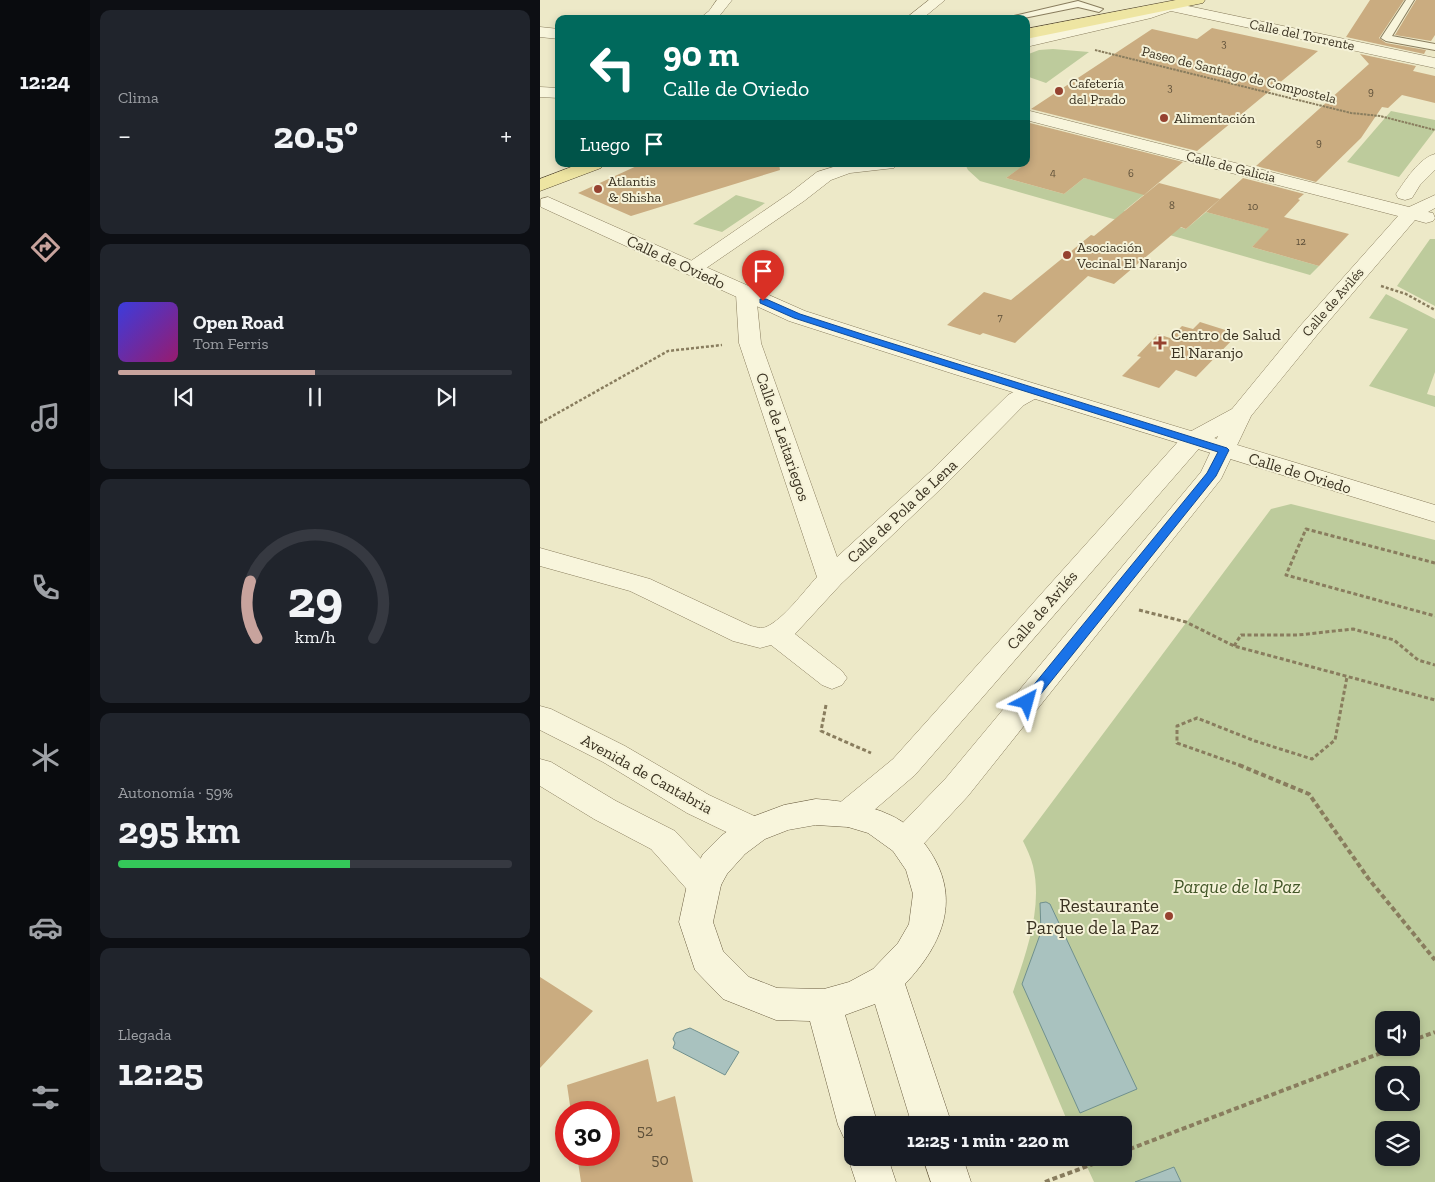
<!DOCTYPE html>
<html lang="es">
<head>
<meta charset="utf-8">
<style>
	body { margin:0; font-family:"Zilla Slab",serif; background:#20242c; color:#f1f3f6; height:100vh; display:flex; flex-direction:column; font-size:19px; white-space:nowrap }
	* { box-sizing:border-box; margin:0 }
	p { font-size:16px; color:#9ea1a6 }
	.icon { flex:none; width:28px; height:28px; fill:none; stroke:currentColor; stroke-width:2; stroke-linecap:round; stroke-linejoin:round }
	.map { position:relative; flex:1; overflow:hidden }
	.sheet { display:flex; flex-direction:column; gap:10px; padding:10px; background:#0d0f14; width:450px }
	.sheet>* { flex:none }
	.banner { position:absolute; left:15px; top:15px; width:475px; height:152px; border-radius:10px; box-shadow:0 2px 8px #0003; background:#00695c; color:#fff; overflow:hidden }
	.tools { position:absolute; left:835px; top:1011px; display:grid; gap:10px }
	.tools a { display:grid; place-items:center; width:45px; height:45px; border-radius:10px; background:#171b24; box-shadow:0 2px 8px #0003; font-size:25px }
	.speed { position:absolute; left:15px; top:1101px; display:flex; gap:10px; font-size:25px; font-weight:700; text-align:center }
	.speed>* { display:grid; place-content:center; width:65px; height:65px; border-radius:50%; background:#171b24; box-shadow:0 2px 8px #0003; line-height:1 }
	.speed .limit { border:8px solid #d22; background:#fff; color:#111 }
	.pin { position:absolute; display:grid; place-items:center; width:42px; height:42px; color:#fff; margin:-51px -21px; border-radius:50% 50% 50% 0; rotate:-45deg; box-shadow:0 0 5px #0007 }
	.pin .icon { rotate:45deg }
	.me { position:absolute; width:55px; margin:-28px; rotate:39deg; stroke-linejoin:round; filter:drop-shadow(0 0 4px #0008) }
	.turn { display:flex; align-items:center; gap:18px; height:105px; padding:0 25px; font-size:22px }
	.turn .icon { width:65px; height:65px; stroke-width:2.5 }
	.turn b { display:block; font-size:35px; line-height:42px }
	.then { display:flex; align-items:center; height:48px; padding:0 25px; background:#0003; gap:10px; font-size:19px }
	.big { font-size:38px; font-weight:700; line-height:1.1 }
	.sheet .widget { flex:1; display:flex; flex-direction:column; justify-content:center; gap:8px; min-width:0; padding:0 18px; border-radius:10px; background:#20242c }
	.sheet .dial { align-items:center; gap:0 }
	.dial svg { height:130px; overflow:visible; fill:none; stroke:#363941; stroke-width:7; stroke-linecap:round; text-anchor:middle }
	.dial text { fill:#f1f3f6; stroke:none }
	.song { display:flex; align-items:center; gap:15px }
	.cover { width:60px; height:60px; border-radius:8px; background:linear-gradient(135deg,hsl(240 70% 55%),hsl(320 70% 35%)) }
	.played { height:5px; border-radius:2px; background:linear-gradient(90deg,#c8a39d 50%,#363941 50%) }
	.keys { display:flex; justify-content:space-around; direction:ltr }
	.heat { display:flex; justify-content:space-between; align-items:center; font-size:28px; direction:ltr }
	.charge { height:8px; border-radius:4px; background:linear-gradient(90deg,#34c759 59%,#363941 0) }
	.trip { position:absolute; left:304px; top:1116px; width:288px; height:50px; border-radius:10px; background:#171b24; box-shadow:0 2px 8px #0003; font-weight:700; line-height:50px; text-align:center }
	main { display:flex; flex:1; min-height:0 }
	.menu { display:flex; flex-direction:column; width:90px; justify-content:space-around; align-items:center; background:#090b0e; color:#9ea1a6 }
	.menu .icon { width:35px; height:35px }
	.menu .active { color:#c8a39d }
	.menu b { font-size:22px; color:#f1f3f6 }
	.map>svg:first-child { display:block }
</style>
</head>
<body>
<main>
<nav class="menu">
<b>12:24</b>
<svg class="icon active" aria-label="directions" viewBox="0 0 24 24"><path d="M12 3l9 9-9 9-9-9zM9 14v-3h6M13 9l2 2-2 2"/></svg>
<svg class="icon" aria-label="music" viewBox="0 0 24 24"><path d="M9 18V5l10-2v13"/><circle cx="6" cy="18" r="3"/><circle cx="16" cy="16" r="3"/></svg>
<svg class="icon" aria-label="phone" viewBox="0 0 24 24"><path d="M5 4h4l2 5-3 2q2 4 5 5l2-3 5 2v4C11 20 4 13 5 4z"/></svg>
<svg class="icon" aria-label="climate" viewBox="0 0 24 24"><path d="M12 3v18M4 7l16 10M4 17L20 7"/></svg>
<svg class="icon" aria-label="car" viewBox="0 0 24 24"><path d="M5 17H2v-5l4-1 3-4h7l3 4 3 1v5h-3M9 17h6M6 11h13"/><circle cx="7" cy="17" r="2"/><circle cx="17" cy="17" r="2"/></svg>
<svg class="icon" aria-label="filters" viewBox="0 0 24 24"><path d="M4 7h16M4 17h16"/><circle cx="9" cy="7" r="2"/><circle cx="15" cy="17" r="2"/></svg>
</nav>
<section class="sheet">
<div class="widget"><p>Clima</p>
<div class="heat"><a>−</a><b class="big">20.5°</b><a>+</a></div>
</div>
<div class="widget">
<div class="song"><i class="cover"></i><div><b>Open Road</b><p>Tom Ferris</p></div></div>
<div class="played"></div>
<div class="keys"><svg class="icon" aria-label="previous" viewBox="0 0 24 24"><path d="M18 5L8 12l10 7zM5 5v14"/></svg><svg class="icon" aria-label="pause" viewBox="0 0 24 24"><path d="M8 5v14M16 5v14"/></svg><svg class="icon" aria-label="next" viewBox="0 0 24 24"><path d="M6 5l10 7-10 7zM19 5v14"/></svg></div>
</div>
<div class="widget dial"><svg viewBox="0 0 100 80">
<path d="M14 69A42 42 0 1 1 86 69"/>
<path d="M14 69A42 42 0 0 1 10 34" stroke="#c8a39d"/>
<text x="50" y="56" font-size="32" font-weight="700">29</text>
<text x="50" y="72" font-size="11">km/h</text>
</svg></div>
<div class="widget"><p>Autonomía · 59%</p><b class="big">295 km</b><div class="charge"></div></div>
<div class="widget"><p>Llegada</p><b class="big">12:25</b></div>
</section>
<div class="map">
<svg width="895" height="1182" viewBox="0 0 895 1182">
	<rect width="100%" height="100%" fill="#ede9c8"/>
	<path fill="#bdcb9c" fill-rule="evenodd" d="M513,49L549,52L506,83L486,76V55L499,50Z
		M851,111L895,120V130L859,177L807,162Z
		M425,164H486L466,178L524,194L544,178L606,193L584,211L646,229L666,212L730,229L712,247L779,266L770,275L440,181L428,170Z
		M196,195L225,203L182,232L153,224Z
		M890,239H895V306L857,286Z
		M846,294L895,319V372L887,394L895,396V407L829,386L868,329L829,318Z
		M751,504L895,540V1182H554L543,1158H582V1125H529L473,992C486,953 503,908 493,866C491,858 487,849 483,841L731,509ZM844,1020H871V1048H844ZM844,1075H871V1102H844ZM844,1130H871V1158H844Z"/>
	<path fill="#a9c2bf" stroke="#70908e" d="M506,902L510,904L597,1089L540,1113L482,984L501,932L500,903Z
		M150,1028L199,1052L185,1075L133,1048L135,1043L133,1039L136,1033Z
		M634,1167L641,1182H595Z"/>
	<path fill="#caac80" d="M830,0H864L839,38L846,43L886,50L884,54L806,37Z
		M876,0H895V35L891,41L855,35Z
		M672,28L778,51L657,151L491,109L612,29L657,39Z
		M820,54L876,66L873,71L895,76V103L862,95L848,108L842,107L821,138L776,182L716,166L829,64Z
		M486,122L643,162L604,195L544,178L524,194L466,178L488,162L486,161Z
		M101,164H239L240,170L91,216L38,193Z
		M703,178L764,194L758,199L760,200L744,217L809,234L779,266L712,247L729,229L666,212Z
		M619,183L680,199L646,229L641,227L574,284L548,276L475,343L443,333L440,335L407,325L444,292L471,300L551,235L554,236Z
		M660,322L698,334L656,377L636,370L619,388L582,376L601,357L597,356L618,334L630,338L642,326L653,329Z
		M0,977L53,1011L0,1068Z
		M108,1059L117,1102L135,1096L153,1182H41L37,1155H69V1112H31L27,1085Z"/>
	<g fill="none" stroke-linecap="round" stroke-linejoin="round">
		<defs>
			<path id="service" d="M866,0H874L852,36L895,44V50L846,41L841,38Z
				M538,1L563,9L559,12L538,7L479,19H461Z"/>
			<path id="minor" d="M177,0H192L177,19H159L169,11Z
				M389,0H405L382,19H365Z
				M629,2L895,58V68L631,11L611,18L486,47V37L606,11Z
				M0,27L19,29V39L0,37Z
				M486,110L869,207L895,195V208L888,212L893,213L895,218L893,221L886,223L875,220L777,335L711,416L681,479L428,796L377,851L365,855L353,851L349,842L353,833L406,778L661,472L678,436L662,445L375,775L319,823L308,827L297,823L292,814L297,805L353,759L644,435L692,409L761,325L858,216L486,120Z
				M895,154V170L880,185L872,198L865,200L858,198L856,194C865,181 879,158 895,154Z
				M303,164H357L354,168L310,173L291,180L264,201L159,273L152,275L145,273L142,269L145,265L250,193L277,172Z
				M206,288L213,290L216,294L221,343L297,557L390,472L468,395L484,386L492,384L500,386L504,391L500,396L484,405L408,482L301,584L255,634L302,671L307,678L302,685L292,689L282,685L231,645L220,648L193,641L90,591L0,566V548L110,579L211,626C216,627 221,629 226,627C244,619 264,591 277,577L199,343L196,294L199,290Z"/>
			<path id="tertiary" d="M0,87L19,88V98L0,97Z
				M8,197L265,311L430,364L895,505V522L414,374L249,321L1,207V199Z
				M0,706L11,709L85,746L169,795L225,821L229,830L225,839L213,843L201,839L147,813L63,762L0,730Z
				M0,759L11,762L76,801L135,831L176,875L181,885L176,895L164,899L152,895L111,849L54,819L0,786Z"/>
			<path id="secondary" d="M276,799C301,801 327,804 350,815C366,822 378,834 387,847C423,897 403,944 365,984L412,1125H372L335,1004L305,1015L338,1125H312V1142L304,1138L298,1125L270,1021L236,1020L183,999L155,970L139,922L147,885L163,854L181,836L201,821L244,805ZM276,825L308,827L328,833L353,851L366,870L373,894L369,924L358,943L333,969L309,982L284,989L237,988L209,977L183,951L173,922L181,885L187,874L205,854L225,839L248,830Z
				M312,1148V1158H348L356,1182H316L308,1158Z
				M383,1158H423L431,1182H391Z"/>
			<path id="primary" d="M636,0H665L663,3L658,4L486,39V29Z
				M39,164H64L61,168L0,191V179Z"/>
		</defs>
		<use href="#service" stroke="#897d5e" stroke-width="2"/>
		<use href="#minor" stroke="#897d5e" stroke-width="1"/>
		<use href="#tertiary" stroke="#897d5e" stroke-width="1"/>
		<use href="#secondary" stroke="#6b5e41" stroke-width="1"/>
		<use href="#primary" stroke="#574a31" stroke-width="1"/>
		<path stroke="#897d5e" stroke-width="2" stroke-dasharray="2.5 1" stroke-linecap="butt" d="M202,17L221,19
			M555,50L811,113L840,116L895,130"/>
		<path stroke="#897d5e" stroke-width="2.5" stroke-dasharray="3 2" stroke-linecap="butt" d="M841,286L866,294L895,310
			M0,423L128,351L182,345"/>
		<path stroke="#897d5e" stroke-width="3" stroke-dasharray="4 2.5" stroke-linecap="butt" d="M895,563L766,529L746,575L895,616
			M599,610L646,622L694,646L895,700
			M694,646L701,635H758L813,629L854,640L878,660L895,665
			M286,705L281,731L331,753
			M702,766L637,743V726L657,718L715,741L772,759L795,740L807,677"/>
		<path stroke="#897d5e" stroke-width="4" stroke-dasharray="5 3" stroke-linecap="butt" d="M699,765L769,794L828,878L895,960
			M871,1041L895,1032
			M582,1152L854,1048
			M505,1182L569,1158"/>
		<use href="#service" fill="#f8f5dc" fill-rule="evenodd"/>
		<use href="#minor" fill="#f8f5dc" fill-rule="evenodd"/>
		<use href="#tertiary" fill="#f8f5dc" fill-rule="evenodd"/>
		<use href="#secondary" fill="#f8f5dc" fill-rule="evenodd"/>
		<use href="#primary" fill="#eee5a2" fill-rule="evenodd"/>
	</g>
	<path fill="#1a73e8" stroke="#114b97" d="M220,299H226L260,314L325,335L687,448L689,450L676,476L492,705H483L481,702L483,698L667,473L678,452L319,339L254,318L220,303Z"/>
	<g fill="#964230" stroke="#f5f2d8" stroke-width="2">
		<circle cx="519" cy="91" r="5"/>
		<circle cx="624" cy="118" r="5"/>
		<circle cx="58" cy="189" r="5"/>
		<circle cx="527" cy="255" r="5"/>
		<path d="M617.5 335.5h5v5h5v5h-5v5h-5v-5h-5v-5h5z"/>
		<circle cx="629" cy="916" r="5"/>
	</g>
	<g text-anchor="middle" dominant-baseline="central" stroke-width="4" stroke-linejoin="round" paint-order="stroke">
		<g font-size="11" fill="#5e5039">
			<text x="684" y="43">3</text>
			<text x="630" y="87">3</text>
			<text x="831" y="91">9</text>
			<text x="779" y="142">9</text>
			<text x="513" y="172">4</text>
			<text x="591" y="173">6</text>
			<text x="632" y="205">8</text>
			<text x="713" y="206">10</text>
			<text x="761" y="241">12</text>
			<text x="460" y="317">7</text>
		</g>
		<g font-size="14" fill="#3a3221" stroke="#f5f2d8">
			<text transform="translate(762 35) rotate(12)">Calle del Torrente</text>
			<text transform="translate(699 75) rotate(14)">Paseo de Santiago de Compostela</text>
			<text transform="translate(691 167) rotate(14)">Calle de Galicia</text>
			<text transform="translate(793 302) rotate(-49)">Calle de Avilés</text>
		</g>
		<g font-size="14" fill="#3a3221" stroke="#f5f2d8" text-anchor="start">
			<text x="529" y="83">Cafetería<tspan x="529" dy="16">del Prado</tspan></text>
			<text x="634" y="118">Alimentación</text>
			<text x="68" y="181">Atlantis<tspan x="68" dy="16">&amp; Shisha</tspan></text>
			<text x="537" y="247">Asociación<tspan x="537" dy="16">Vecinal El Naranjo</tspan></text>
		</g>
		<g font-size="16" fill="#3a3221" stroke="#f5f2d8">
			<text transform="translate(136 262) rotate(25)">Calle de Oviedo</text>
			<text transform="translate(243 437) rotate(71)">Calle de Leitariegos</text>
			<text transform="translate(760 473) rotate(17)">Calle de Oviedo</text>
			<text transform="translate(362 511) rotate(-43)">Calle de Pola de Lena</text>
			<text transform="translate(502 610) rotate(-49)">Calle de Avilés</text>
			<text transform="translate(107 774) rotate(29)">Avenida de Cantabria</text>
		</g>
		<g font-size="16" fill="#3a3221" stroke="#f5f2d8" text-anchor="start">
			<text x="631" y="334">Centro de Salud<tspan x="631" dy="18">El Naranjo</tspan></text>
		</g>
		<g font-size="16" fill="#5e5039">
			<text x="105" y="1130">52</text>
			<text x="120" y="1159">50</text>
		</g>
		<g font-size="19" font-style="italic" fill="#425628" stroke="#f5f2d8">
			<text x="697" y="886">Parque de la Paz</text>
		</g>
		<g font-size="19" fill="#3a3221" stroke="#f5f2d8" text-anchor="end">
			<text x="619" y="905">Restaurante<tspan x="619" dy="22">Parque de la Paz</tspan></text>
		</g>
	</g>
</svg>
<div class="tools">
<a><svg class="icon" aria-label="sound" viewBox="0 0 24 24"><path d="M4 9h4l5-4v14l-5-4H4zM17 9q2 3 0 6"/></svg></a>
<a><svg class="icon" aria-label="search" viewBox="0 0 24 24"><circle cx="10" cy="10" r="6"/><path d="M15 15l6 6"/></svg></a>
<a><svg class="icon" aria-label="layers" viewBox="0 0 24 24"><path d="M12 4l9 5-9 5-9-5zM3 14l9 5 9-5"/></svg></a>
</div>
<div class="speed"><div class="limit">30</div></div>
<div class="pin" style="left:223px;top:301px;background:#d93025"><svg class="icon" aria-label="arrive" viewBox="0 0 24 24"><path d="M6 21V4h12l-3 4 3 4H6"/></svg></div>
<svg class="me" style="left:487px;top:702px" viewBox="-20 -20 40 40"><path d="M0-17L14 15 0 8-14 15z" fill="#1a73e8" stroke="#fff" stroke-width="4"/></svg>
<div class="trip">12:25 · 1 min · 220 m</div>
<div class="banner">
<div class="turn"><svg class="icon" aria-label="left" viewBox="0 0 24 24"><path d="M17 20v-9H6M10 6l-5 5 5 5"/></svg><div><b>90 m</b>Calle de Oviedo</div></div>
<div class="then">Luego<svg class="icon" aria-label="arrive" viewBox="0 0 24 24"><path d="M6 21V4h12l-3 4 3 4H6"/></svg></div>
</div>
</div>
</main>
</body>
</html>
